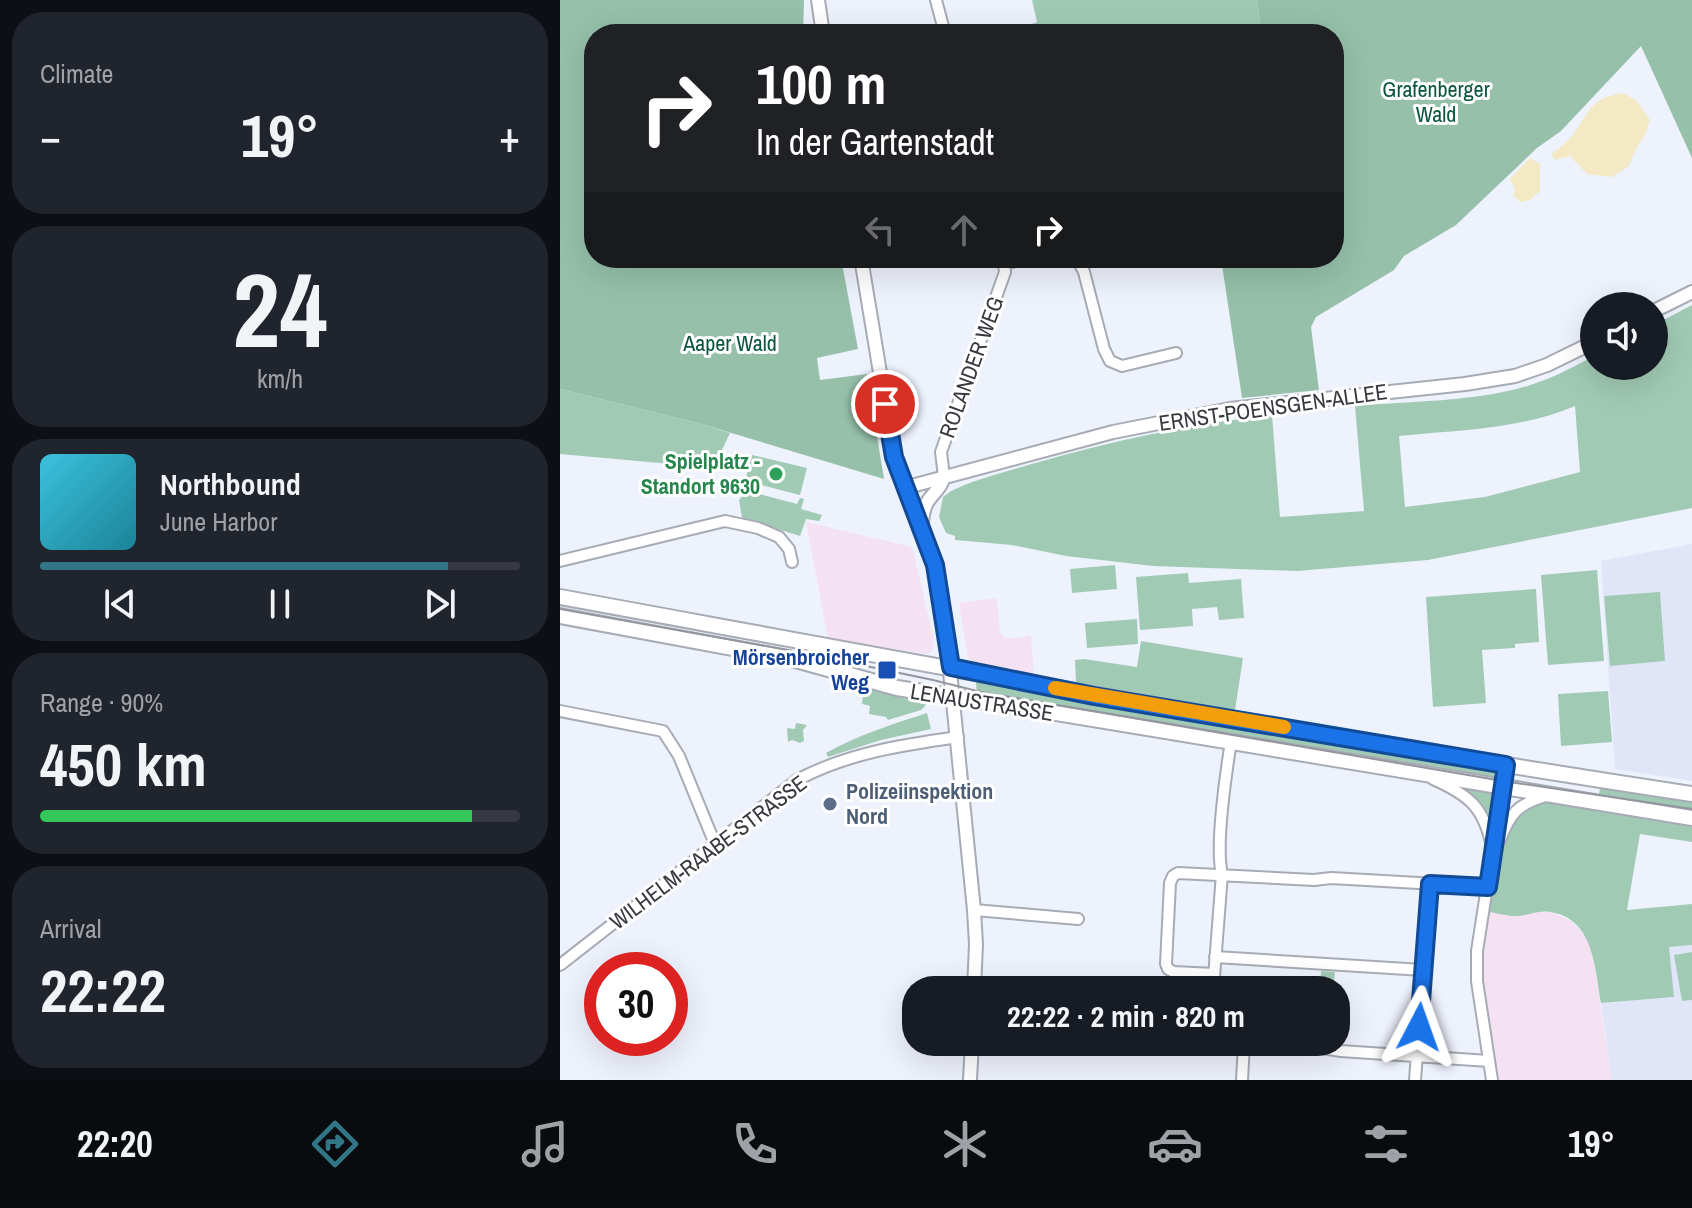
<!DOCTYPE html>
<html lang="en">
<head>
<meta charset="utf-8">
<style>
	body { margin:0; font-family:"Archivo Narrow",sans-serif; background:#20242c; color:#f1f3f6; height:100vh; display:flex; flex-direction:column; font-size:30px; white-space:nowrap }
	* { box-sizing:border-box; margin:0 }
	p { font-size:26px; color:#9ea1a6 }
	.icon { flex:none; width:44px; height:44px; fill:none; stroke:currentColor; stroke-width:2; stroke-linecap:round; stroke-linejoin:round }
	.map { position:relative; flex:1; overflow:hidden }
	.details { display:flex; flex-direction:column; gap:12px; padding:12px; background:#0d0f14; width:560px }
	.details>* { flex:none }
	.banner { position:absolute; left:24px; top:24px; width:760px; height:244px; border-radius:32px; box-shadow:0 8px 32px #0002; background:#202124; color:#fff; overflow:hidden }
	.tools { position:absolute; left:1020px; top:292px; display:grid; gap:16px }
	.tools a { display:grid; place-items:center; width:88px; height:88px; border-radius:50%; background:#171b24; box-shadow:0 8px 32px #0002; font-size:40px }
	.speed { position:absolute; left:24px; top:952px; display:flex; gap:16px; font-size:40px; font-weight:700; text-align:center }
	.speed>* { display:grid; place-content:center; width:104px; height:104px; border-radius:50%; background:#171b24; box-shadow:0 8px 32px #0002; line-height:1 }
	.speed .limit { border:12px solid #d22; background:#fff; color:#111 }
	.pin { position:absolute; display:grid; place-items:center; width:68px; height:68px; color:#fff; margin:-34px; border:4px solid #fff; border-radius:50%; box-shadow:0 2px 8px #0007 }
	.me { position:absolute; width:88px; margin:-44px; rotate:4deg; stroke-linejoin:round; filter:drop-shadow(0 0 6px #0008) }
	.turn { display:flex; align-items:center; gap:28px; height:168px; padding:0 40px; font-size:36px }
	.turn .icon { width:104px; height:104px; stroke-width:2.5 }
	.turn b { display:block; font-size:56px; line-height:68px }
	.lanes { display:flex; align-items:center; height:76px; padding:0 40px; background:#0003; justify-content:center; gap:40px; direction:ltr }
	.lanes .off { opacity:.35 }
	.big { font-size:60px; font-weight:800; line-height:1.1 }
	.details .tile { flex:1; display:flex; flex-direction:column; justify-content:center; gap:12px; min-width:0; padding:0 28px; border-radius:32px; background:#20242c }
	.details .dial { align-items:center; gap:0 }
	.dial b { font-size:104px; line-height:1 }
	.song { display:flex; align-items:center; gap:24px }
	.cover { width:96px; height:96px; border-radius:12px; background:linear-gradient(135deg,hsl(190 70% 55%),hsl(190 70% 35%)) }
	.played { height:8px; border-radius:4px; background:linear-gradient(90deg,#327586 85%,#363941 85%) }
	.keys { display:flex; justify-content:space-around; direction:ltr }
	.heat { display:flex; justify-content:space-between; align-items:center; font-size:44px; direction:ltr }
	.charge { height:12px; border-radius:6px; background:linear-gradient(90deg,#34c759 90%,#363941 0) }
	.trip { position:absolute; left:342px; top:976px; width:448px; height:80px; border-radius:32px; background:#171b24; box-shadow:0 8px 32px #0002; font-weight:800; line-height:80px; text-align:center }
	.menu { display:flex; height:128px; justify-content:space-around; align-items:center; background:#090b0e; color:#9ea1a6 }
	.menu .icon { width:56px; height:56px }
	.menu .current { color:#327586 }
	.menu b { font-size:36px; color:#f1f3f6 }
	main { display:flex; flex:1; min-height:0 }
	.map>svg:first-child { display:block }
</style>
</head>
<body>
<main>
<section class="details">
<div class="tile"><p>Climate</p>
<div class="heat"><a>−</a><b class="big">19°</b><a>+</a></div>
</div>
<div class="tile dial"><b>24</b><p>km/h</p></div>
<div class="tile">
<div class="song"><i class="cover"></i><div><b>Northbound</b><p>June Harbor</p></div></div>
<div class="played"></div>
<div class="keys"><svg class="icon" aria-label="previous" viewBox="0 0 24 24"><path d="M18 5L8 12l10 7zM5 5v14"/></svg><svg class="icon" aria-label="pause" viewBox="0 0 24 24"><path d="M8 5v14M16 5v14"/></svg><svg class="icon" aria-label="next" viewBox="0 0 24 24"><path d="M6 5l10 7-10 7zM19 5v14"/></svg></div>
</div>
<div class="tile"><p>Range · 90%</p><b class="big">450 km</b><div class="charge"></div></div>
<div class="tile"><p>Arrival</p><b class="big">22:22</b></div>
</section>
<div class="map">
<svg width="1132" height="1080" viewBox="0 0 1132 1080">
	<rect width="100%" height="100%" fill="#eef2fd"/>
	<path fill="#f4e2f3" d="M246,522L352,547L374,640L371,652L367,654L268,639Z
		M437,598L440,633L445,639L471,636L474,678L420,667L408,658L399,603Z
		M928,912L958,916L974,912H991L1011,921L1022,932L1031,944L1052,1080H932L919,986L924,915Z"/>
	<path fill="#e0e6f8" d="M1132,544V781L1055,769L1041,561Z
		M1132,945V1080H1052L1041,1003L1113,997L1109,947Z"/>
	<path fill="#a1cab5" fill-rule="evenodd" d="M472,0H697L702,34H445L477,22Z
		M1132,305V508L868,560L737,571L593,566L506,556L452,545L395,540V536L386,533L379,517L383,497L391,491C416,479 445,472 472,464C550,441 631,424 712,415L720,517L804,511L795,406C850,401 908,402 960,388C987,381 1010,369 1034,356V366H1094V325ZM1015,406L1020,472L925,497L845,507L839,436C899,430 958,430 1015,406Z
		M0,389L138,423L170,433L154,467H147L146,472L111,464L0,454Z
		M192,455L247,468L240,495L185,481Z
		M192,492L237,504L240,498L244,499L241,509L262,515L259,521L246,519L240,536L182,518L179,500L184,494Z
		M555,565L557,589L512,593L510,569Z
		M1037,570L1044,661L988,665L981,575Z
		M628,573L629,583L681,579L684,618L659,620L657,607L632,609L633,626L580,630L576,577Z
		M976,589L979,642L955,644V648L922,650L926,703L873,707L866,597Z
		M1100,592L1105,661L1050,666L1044,596Z
		M577,619L578,644L527,648L525,623Z
		M581,641L683,658L675,710L516,683L515,660L524,659L577,667Z
		M416,681L935,769L933,782L417,697Z
		M304,688L367,704L361,710L328,720L326,717L309,714L310,706L302,704Z
		M1048,691L1052,742L1001,746L998,694Z
		M367,713L371,729L321,740L268,757L266,753C298,735 333,724 367,713Z
		M236,723L247,725L243,730L244,741L240,743L232,740L228,742L227,728L235,729Z
		M898,785L936,790L938,798L934,822H929Z
		M1040,788L1132,800V814L1038,800Z
		M981,800L1132,824V842L1080,834L1067,910L1132,904V945L1109,947L1114,997L1041,1003C1035,969 1034,918 990,912C978,910 970,915 959,916C950,917 938,913 928,912C931,895 944,827 954,817C960,810 973,805 981,800Z
		M1132,952V1000L1122,1001L1114,955Z
		M761,971L775,972L773,990H762L760,987Z"/>
	<path fill="#96c0aa" d="M0,0H244L243,34H34V258H281L298,349L257,358L260,380L307,374L324,479L138,423L0,389Z
		M697,0H1132V158L1081,46L1001,131L977,148L896,225L844,256L834,270L756,317L751,327L759,390L682,398L661,258H774V34H702Z"/>
	<path fill="#f3e9c4" d="M1063,93L1077,101L1090,120L1086,133L1076,149L1069,166L1052,177L1027,174L1010,156L995,160L991,154C1000,148 1009,141 1015,132C1031,108 1032,98 1063,93Z
		M970,158L980,164V191L970,200L960,202L953,196L955,189L950,179Z"/>
	<g fill="none" stroke-linecap="round" stroke-linejoin="round">
		<defs>
			<path id="minor" d="M376,0L385,34
				M511,258L520,264L524,272L544,349L550,361L562,366L616,353
				M444,264L468,258
				M384,477L381,452L445,272L443,258
				M0,561L165,521L198,528L219,537L229,549L232,562
				M0,711L103,731L119,756L155,844
				M873,779C909,795 924,807 932,847
				M940,840C950,813 958,804 986,796
				M414,910L518,919
				M655,957L863,970
				M0,965L237,780C288,753 342,745 398,737
				M654,974L614,972L608,969L606,964L610,883L613,876L618,873L754,880L771,878L928,887
				M653,990L662,874C655,847 666,772 671,742
				M669,1042L750,1046L781,1051L929,1061
				M682,1080L684,1044
				M855,1080L870,884
				M932,1080L917,981V951L946,765"/>
			<path id="tertiary" d="M258,0L263,34
				M301,258L334,457L375,565L384,612L414,910L416,944L414,990
				M1094,311L1132,292
				M344,488L553,432L670,409L905,384L955,376L987,365L1034,342
				M362,523C364,493 378,497 384,477
				M410,1080L412,1042"/>
			<path id="secondary" d="M0,597C377,666 753,737 1132,794
				M0,616L232,659L337,688L447,705L1132,818"/>
		</defs>
		<use href="#minor" stroke="#a7abb5" stroke-width="14"/>
		<use href="#tertiary" stroke="#a7abb5" stroke-width="16"/>
		<use href="#secondary" stroke="#a7abb5" stroke-width="18"/>
		<use href="#minor" stroke="#fff" stroke-width="10"/>
		<use href="#tertiary" stroke="#fff" stroke-width="12"/>
		<use href="#secondary" stroke="#fff" stroke-width="14"/>
		<path stroke="#93969e" stroke-width="2" d="M0,609L234,651L373,680L421,692L943,781L1132,809"/>
	</g>
	<g fill="none" stroke-linecap="round" stroke-linejoin="round">
		<defs>
			<path id="route" d="M325,404L334,457L375,565L391,667L534,696L946,765L928,887L870,884L859,1027"/>
		</defs>
		<use href="#route" stroke="#114b97" stroke-width="20"/>
		<use href="#route" stroke="#1a73e8" stroke-width="14"/>
		<path stroke="#f59e0b" stroke-width="14" d="M495,688L724,727"/>
	</g>
	<circle fill="#2e9e5b" stroke="#fff" stroke-width="3" cx="216" cy="474" r="8"/>
	<rect fill="#1a4fb4" stroke="#fff" stroke-width="3" x="317" y="660" width="20" height="20" rx="4"/>
	<circle fill="#5c6f8a" stroke="#fff" stroke-width="3" cx="270" cy="804" r="8"/>
	<g text-anchor="middle" dominant-baseline="central" stroke-width="6" stroke-linejoin="round" paint-order="stroke">
		<g font-size="22" fill="#0b573b" stroke="#fff">
			<text x="876" y="89">Grafenberger<tspan x="876" dy="25">Wald</tspan></text>
			<text x="170" y="343">Aaper Wald</text>
		</g>
		<g font-size="22" fill="#38393e" stroke="#fff">
			<text transform="translate(411 367) rotate(-70)">ROLANDER WEG</text>
			<text transform="translate(713 407) rotate(-8)">ERNST-POENSGEN-ALLEE</text>
			<text transform="translate(422 702) rotate(9)">LENAUSTRASSE</text>
			<text transform="translate(148 852) rotate(-37)">WILHELM-RAABE-STRASSE</text>
		</g>
		<g font-size="22" font-weight="bold" fill="#27864d" stroke="#fff" text-anchor="end">
			<text x="200" y="461">Spielplatz -<tspan x="200" dy="25">Standort 9630</tspan></text>
		</g>
		<g font-size="22" font-weight="bold" fill="#164399" stroke="#fff" text-anchor="end">
			<text x="309" y="657">Mörsenbroicher<tspan x="309" dy="25">Weg</tspan></text>
		</g>
		<g font-size="22" font-weight="bold" fill="#4e5e75" stroke="#fff" text-anchor="start">
			<text x="286" y="791">Polizeiinspektion<tspan x="286" dy="25">Nord</tspan></text>
		</g>
	</g>
</svg>
<div class="tools">
<a><svg class="icon" aria-label="sound" viewBox="0 0 24 24"><path d="M4 9h4l5-4v14l-5-4H4zM17 9q2 3 0 6"/></svg></a>
</div>
<div class="speed"><div class="limit">30</div></div>
<div class="pin" style="left:325px;top:404px;background:#d93025"><svg class="icon" aria-label="arrive" viewBox="0 0 24 24"><path d="M6 21V4h12l-3 4 3 4H6"/></svg></div>
<svg class="me" style="left:859px;top:1027px" viewBox="-20 -20 40 40"><path d="M0-17L14 15 0 8-14 15z" fill="#1a73e8" stroke="#fff" stroke-width="4"/></svg>
<div class="trip">22:22 · 2 min · 820 m</div>
<div class="banner">
<div class="turn"><svg class="icon" aria-label="right" viewBox="0 0 24 24"><path d="M7 20v-9h11M14 6l5 5-5 5"/></svg><div><b>100 m</b>In der Gartenstadt</div></div>
<div class="lanes"><svg class="icon off" aria-label="left" viewBox="0 0 24 24"><path d="M17 20v-9H6M10 6l-5 5 5 5"/></svg><svg class="icon off" aria-label="ahead" viewBox="0 0 24 24"><path d="M12 20V5M6 11l6-6 6 6"/></svg><svg class="icon" aria-label="right" viewBox="0 0 24 24"><path d="M7 20v-9h11M14 6l5 5-5 5"/></svg></div>
</div>
</div>
</main>
<nav class="menu">
<b>22:20</b>
<svg class="icon current" aria-label="directions" viewBox="0 0 24 24"><path d="M12 3l9 9-9 9-9-9zM9 14v-3h6M13 9l2 2-2 2"/></svg>
<svg class="icon" aria-label="music" viewBox="0 0 24 24"><path d="M9 18V5l10-2v13"/><circle cx="6" cy="18" r="3"/><circle cx="16" cy="16" r="3"/></svg>
<svg class="icon" aria-label="phone" viewBox="0 0 24 24"><path d="M5 4h4l2 5-3 2q2 4 5 5l2-3 5 2v4C11 20 4 13 5 4z"/></svg>
<svg class="icon" aria-label="climate" viewBox="0 0 24 24"><path d="M12 3v18M4 7l16 10M4 17L20 7"/></svg>
<svg class="icon" aria-label="car" viewBox="0 0 24 24"><path d="M5 17H2v-5l4-1 3-4h7l3 4 3 1v5h-3M9 17h6M6 11h13"/><circle cx="7" cy="17" r="2"/><circle cx="17" cy="17" r="2"/></svg>
<svg class="icon" aria-label="filters" viewBox="0 0 24 24"><path d="M4 7h16M4 17h16"/><circle cx="9" cy="7" r="2"/><circle cx="15" cy="17" r="2"/></svg>
<b>19°</b>
</nav>
</body>
</html>
